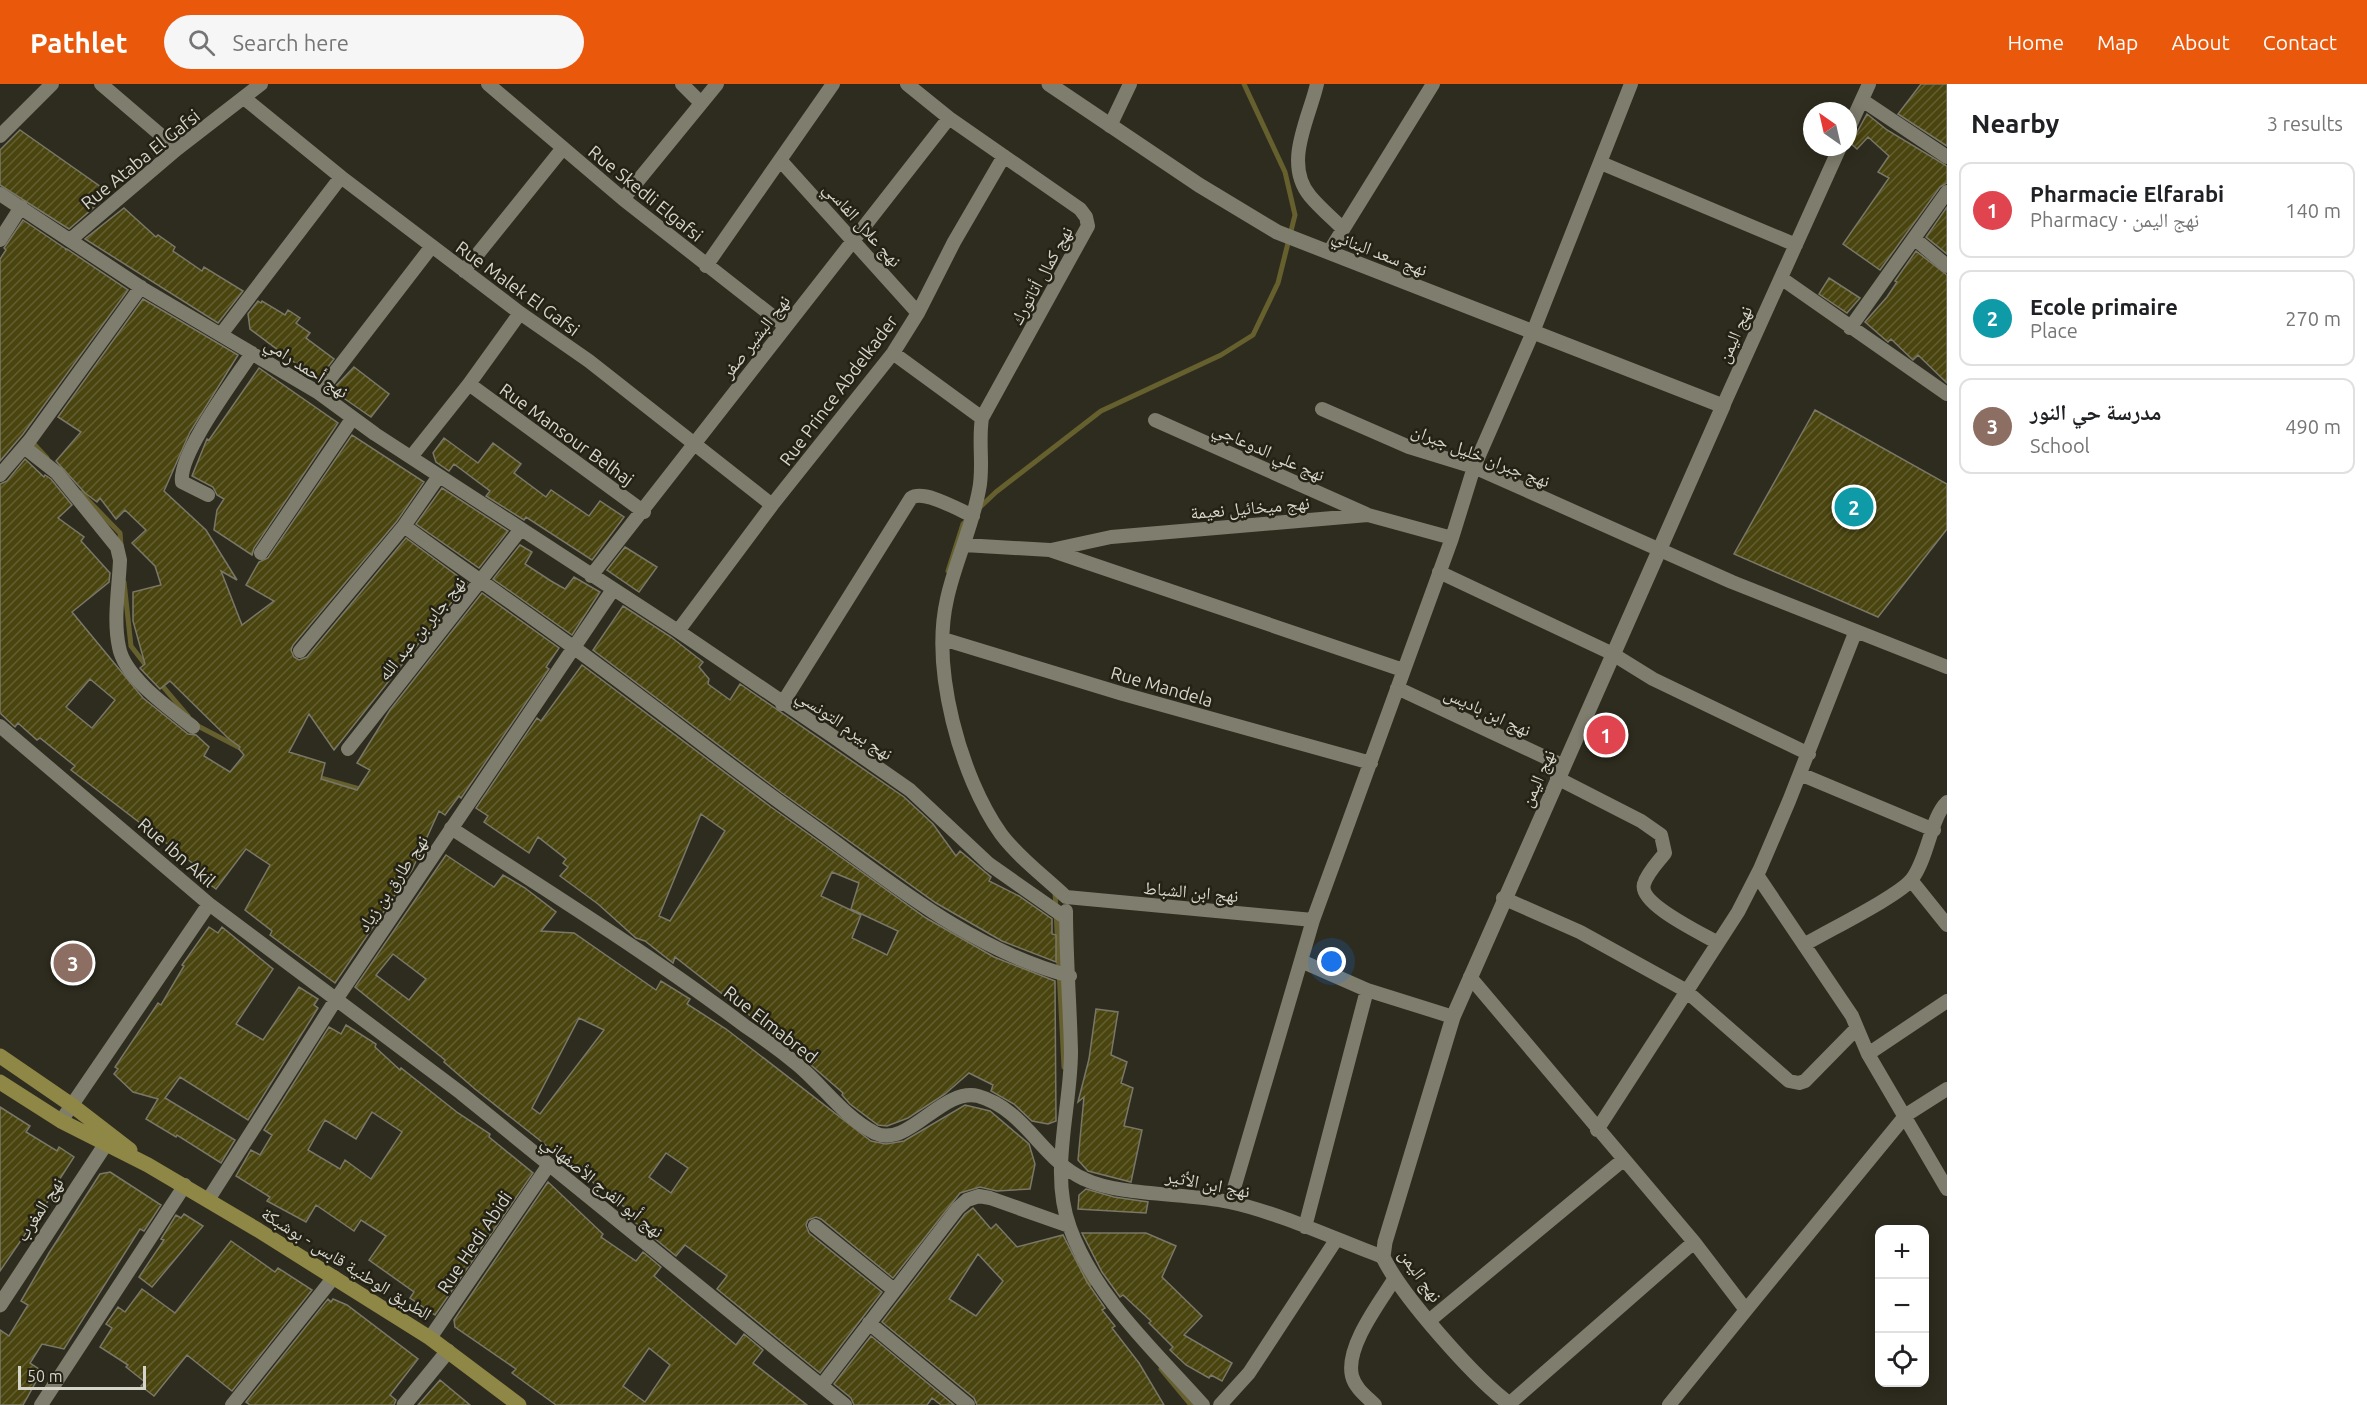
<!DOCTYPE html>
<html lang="en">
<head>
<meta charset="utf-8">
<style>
  :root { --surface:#fff; --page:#f6f6f6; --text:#202124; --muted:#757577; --line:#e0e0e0; --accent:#ea580c }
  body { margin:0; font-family:Ubuntu,"Noto Naskh Arabic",sans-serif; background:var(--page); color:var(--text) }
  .controls { position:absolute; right:18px; bottom:18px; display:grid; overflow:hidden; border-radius:12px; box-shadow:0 3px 15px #0003 }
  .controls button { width:54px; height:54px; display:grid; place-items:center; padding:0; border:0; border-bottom:2px solid var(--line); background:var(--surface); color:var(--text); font:30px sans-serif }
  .compass { position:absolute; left:1803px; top:18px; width:54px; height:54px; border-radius:50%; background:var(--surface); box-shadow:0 3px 15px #0003; rotate:326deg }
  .scale { position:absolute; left:18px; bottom:15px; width:128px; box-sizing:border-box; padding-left:6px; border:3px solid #d6d5cc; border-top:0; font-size:16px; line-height:21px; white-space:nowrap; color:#d6d5cc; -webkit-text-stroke:4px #242214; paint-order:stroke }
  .you { position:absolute; left:1332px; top:878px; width:21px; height:21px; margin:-15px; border:4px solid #fff; border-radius:50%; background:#1a73e8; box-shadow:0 0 0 9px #1a73e833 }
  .badge { display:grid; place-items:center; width:39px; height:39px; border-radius:50%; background:var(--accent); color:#fff; font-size:20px; font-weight:700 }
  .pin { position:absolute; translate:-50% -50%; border:3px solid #fff; box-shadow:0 2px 6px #0006 }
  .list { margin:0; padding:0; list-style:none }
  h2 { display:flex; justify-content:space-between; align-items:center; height:78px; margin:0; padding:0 24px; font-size:26px }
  h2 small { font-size:20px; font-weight:400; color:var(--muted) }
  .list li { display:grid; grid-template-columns:39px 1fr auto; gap:18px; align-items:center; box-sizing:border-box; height:96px; margin:0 12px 12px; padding:0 12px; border:2px solid var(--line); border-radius:12px }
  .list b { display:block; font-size:22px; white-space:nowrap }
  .list p { margin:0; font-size:20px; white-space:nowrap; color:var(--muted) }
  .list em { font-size:20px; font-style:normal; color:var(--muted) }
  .icon { flex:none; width:33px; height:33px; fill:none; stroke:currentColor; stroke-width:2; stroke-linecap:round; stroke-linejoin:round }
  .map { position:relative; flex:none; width:1947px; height:1321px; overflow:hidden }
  header { display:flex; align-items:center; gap:36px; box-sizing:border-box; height:84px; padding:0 30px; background:var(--accent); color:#fff }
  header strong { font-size:28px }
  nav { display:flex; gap:33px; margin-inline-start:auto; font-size:21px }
  .search { width:420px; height:54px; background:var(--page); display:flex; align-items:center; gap:15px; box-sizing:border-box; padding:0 21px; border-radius:33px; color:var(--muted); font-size:22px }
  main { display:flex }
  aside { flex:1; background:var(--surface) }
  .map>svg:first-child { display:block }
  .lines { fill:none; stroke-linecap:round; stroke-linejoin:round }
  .stream { stroke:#66602e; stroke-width:5 }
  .building { fill:url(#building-hatch); stroke:#797868; stroke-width:1.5; fill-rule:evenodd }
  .minor { stroke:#7f7d6d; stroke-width:14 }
  .tertiary { stroke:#7f7d6d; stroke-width:15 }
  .primary { stroke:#8e8745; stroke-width:15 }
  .labels { text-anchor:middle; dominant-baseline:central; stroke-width:5; stroke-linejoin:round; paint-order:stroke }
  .street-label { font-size:18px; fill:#d6d5cc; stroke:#242214 }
</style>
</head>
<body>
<header>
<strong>Pathlet</strong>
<div class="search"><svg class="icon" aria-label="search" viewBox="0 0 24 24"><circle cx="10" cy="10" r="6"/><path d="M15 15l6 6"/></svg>Search here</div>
<nav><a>Home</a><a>Map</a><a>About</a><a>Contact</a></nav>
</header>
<main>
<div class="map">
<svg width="1947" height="1321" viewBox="0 0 1947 1321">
  <defs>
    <pattern id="building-hatch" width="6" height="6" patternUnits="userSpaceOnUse" patternTransform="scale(1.5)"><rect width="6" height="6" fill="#4a440f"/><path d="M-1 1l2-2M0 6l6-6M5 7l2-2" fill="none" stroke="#635e31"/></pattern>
  </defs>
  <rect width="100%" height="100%" fill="#2e2c1e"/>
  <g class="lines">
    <path class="stream" d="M 31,357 L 47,374
      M 81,409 L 120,449 L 121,461
      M 977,426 L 996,408 L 1101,327 L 1221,271 L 1253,251 L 1278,199 L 1295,131 L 1285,88 L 1244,0
      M 948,487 L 963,440 L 969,435
      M 124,498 L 131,562 L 148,584
      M 159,598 L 188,632
      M 196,641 L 244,666
      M 317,693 L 363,706
      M 1055,807 L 1064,983
      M 1074,1175 L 1091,1199
      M 1161,1285 L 1191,1321"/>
  </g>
  <path class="building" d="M 1921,0 L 1947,0 L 1947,62 L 1898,30 Z
    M 1867,30 L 1887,46 L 1947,82 L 1947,99 L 1940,103 L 1880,186 L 1843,160 L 1889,94 L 1878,88 L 1889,72 L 1868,53 L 1857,65 L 1848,57 L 1856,50 Z
    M 20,46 L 108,108 L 100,118 L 69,145 L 0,101 L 0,66 Z
    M 1947,123 L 1947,170 L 1926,153 Z
    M 124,124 L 156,153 L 158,151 L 175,163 L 173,167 L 202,187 L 204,183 L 243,207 L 218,239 L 85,155 Z
    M 23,136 L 66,165 L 65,166 L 67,165 L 128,206 L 23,350 L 0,377 L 0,175 L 6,166 L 4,164 Z
    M 1916,167 L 1947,191 L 1947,299 L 1918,271 L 1913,276 L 1891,255 L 1888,258 L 1865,238 L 1887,213 L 1897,198 L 1895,197 Z
    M 1829,194 L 1860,214 L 1847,229 L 1819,210 Z
    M 143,215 L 238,271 L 190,348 L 164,407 L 206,446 L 237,496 L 221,487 L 242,541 L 274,517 L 246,501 L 259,478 L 268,474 L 352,351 L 424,398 L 397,437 L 293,561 L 291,566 L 294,573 L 299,576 L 307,573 L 406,454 L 467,499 L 334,666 L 309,630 L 289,668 L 325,679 L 321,695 L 357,706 L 370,686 L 357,679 L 390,626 L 482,509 L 559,564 L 546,583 L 549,585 L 461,714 L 459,712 L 445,731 L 439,727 L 412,786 L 335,899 L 270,851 L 272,847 L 245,826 L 270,781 L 246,765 L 216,805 L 201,794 L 204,788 L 71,686 L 75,682 L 40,654 L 37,656 L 18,639 L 15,643 L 0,629 L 0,400 L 7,397 L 25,375 L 44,393 L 45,391 L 51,395 L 72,421 L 58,434 L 84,453 L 81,457 L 110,489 L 109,498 L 72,528 L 143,614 L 188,650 L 196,651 L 209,663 L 204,672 L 230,688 L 244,671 L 239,665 L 240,663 L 228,654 L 170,597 L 160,605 L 140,584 L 145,580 L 133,537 L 133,508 L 161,501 L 155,482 L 132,459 L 146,446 L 125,426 L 116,435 L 100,414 L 97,418 L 85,409 L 56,377 L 81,348 L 58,333 ZM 90,595 L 115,616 L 92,644 L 66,623 Z
    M 258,217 L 261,219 L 262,217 L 285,231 L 288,226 L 300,234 L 296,239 L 310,249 L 306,254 L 334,275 L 318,296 L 250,245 L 248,230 Z
    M 354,283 L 389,310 L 371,333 L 332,306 Z
    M 259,284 L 338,339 L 254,464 L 252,471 L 214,446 L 217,426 L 224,415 L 217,411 L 213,403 L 192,392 L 207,355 L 209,356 Z
    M 1815,326 L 1947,400 L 1947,445 L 1878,533 L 1734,470 Z
    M 444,354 L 478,379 L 493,359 L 521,380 L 514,389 L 546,413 L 551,406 L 589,432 L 600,417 L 624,433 L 592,476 L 526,433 L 524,436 L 486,412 L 490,407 L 454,380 L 449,387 L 436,378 L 433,369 Z
    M 442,404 L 508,447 L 479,484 L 416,440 Z
    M 520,461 L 532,468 L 525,480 L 551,497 L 565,505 L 574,493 L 600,508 L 572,551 L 493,495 Z
    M 625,463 L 657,483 L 639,508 L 607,486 Z
    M 623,522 L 671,553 L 703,578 L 699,583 L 709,595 L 708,600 L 730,616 L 740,600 L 904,713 L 933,740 L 956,772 L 960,767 L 991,793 L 989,797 L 1019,812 L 1052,835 L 1052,850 L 1056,851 L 1056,878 L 1002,857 L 936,819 L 782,709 L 593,566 Z
    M 582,581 L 771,723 L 926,834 L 994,873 L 1055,897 L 1056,1037 L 1048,1040 L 1032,1037 L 1014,1020 L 991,1007 L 993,1001 L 969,989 L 945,1010 L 908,1034 L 887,1042 L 878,1041 L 850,1020 L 842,1011 L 843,1009 L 811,981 L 817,976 L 794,958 L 789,962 L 675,873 L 673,879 L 645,857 L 636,854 L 598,820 L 560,792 L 568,783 L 563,779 L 566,775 L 538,753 L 529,769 L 484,738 L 488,732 L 476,724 L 537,634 L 541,637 ZM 701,730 L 725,747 L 670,837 L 659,832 ZM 832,788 L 859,799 L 851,825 L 898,847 L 887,871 L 852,854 L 861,831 L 821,812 Z
    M 446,771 L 494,803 L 503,791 L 525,804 L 556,828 L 541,847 L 574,849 L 656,906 L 661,897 L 690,915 L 687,920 L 726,945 L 871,1057 L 886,1060 L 904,1057 L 965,1021 L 990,1027 L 1029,1060 L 1035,1080 L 1030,1105 L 997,1107 L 980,1103 L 960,1109 L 893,1194 L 821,1135 L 816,1133 L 808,1136 L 806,1141 L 809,1149 L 882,1208 L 820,1289 L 717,1205 L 727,1192 L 685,1161 L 676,1172 L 625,1130 L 628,1126 L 475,1005 L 444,978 L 445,976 L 355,903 ZM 393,870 L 426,895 L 409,916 L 376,891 ZM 579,934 L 604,946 L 540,1030 L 532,1024 ZM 666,1069 L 688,1084 L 671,1109 L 649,1093 Z
    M 209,843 L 218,849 L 222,843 L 273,885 L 236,940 L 263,956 L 299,903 L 318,915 L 314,921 L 318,924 L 248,1036 L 180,993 L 165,1014 L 235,1056 L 221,1079 L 177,1051 L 176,1053 L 146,1035 L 158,1015 L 133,1008 L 114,990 L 118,985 L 115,983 L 158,919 L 161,921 L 184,882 L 182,881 Z
    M 1096,925 L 1118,928 L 1111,971 L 1127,978 L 1121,999 L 1133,1004 L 1124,1042 L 1142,1046 L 1131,1098 L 1088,1087 L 1078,1076 L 1084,1013 L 1078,1018 L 1089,975 Z
    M 346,941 L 376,960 L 375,963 L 400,986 L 401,984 L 458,1029 L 490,1050 L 489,1053 L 533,1089 L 435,1231 L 410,1214 L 414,1208 L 369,1176 L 386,1152 L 361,1136 L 354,1147 L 316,1121 L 306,1138 L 267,1117 L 270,1113 L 236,1092 L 251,1066 L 260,1071 L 272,1051 L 264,1046 L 329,943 L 341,950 ZM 372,1028 L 402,1048 L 371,1095 L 345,1076 L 340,1085 L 308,1066 L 325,1036 L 356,1055 Z
    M 0,1023 L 30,1042 L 26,1048 L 57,1067 L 59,1063 L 74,1073 L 50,1110 L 52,1111 L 0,1187 Z
    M 110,1088 L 161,1121 L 144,1147 L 140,1145 L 64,1265 L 42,1260 L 30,1279 L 42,1287 L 23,1321 L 0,1321 L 0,1246 L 9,1252 L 28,1221 L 21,1217 L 49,1169 L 100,1090 Z
    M 548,1098 L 603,1150 L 601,1153 L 636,1177 L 643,1168 L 661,1183 L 654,1192 L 736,1261 L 744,1250 L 763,1266 L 753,1279 L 807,1321 L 556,1321 L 512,1289 L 516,1285 L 455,1243 L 454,1236 ZM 649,1264 L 670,1281 L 645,1318 L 623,1302 Z
    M 1086,1105 L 1114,1113 L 1148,1118 L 1146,1129 L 1078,1125 L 1079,1111 Z
    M 973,1124 L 991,1145 L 996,1140 L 1017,1163 L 1063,1151 L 1087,1198 L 1105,1224 L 1102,1226 L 1115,1242 L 1112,1244 L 1139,1279 L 1164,1321 L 977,1321 L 974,1314 L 882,1238 L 965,1130 ZM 978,1170 L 1003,1197 L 976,1232 L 949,1215 Z
    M 184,1130 L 203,1142 L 152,1203 L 139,1193 L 164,1156 L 161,1155 L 176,1131 L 181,1134 Z
    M 1082,1149 L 1146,1149 L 1176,1162 L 1162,1193 L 1202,1232 L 1184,1251 L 1232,1279 L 1222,1297 L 1211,1291 L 1209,1294 L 1186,1281 L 1170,1266 L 1173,1263 L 1149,1239 L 1151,1237 L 1123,1211 L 1120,1213 L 1102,1188 Z
    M 231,1157 L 275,1188 L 278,1184 L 312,1206 L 232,1307 L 187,1271 L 154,1312 L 141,1302 L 145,1298 L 126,1283 L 128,1281 L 100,1263 L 112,1244 L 106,1240 L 118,1223 L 125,1228 L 142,1205 L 175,1229 Z
    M 328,1215 L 331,1218 L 333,1215 L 347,1221 L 418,1275 L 390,1311 L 396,1316 L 394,1321 L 250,1321 L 246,1318 Z
    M 871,1252 L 954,1321 L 941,1321 L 932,1314 L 927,1321 L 854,1321 L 851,1314 L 834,1300 Z
    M 440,1296 L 470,1321 L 418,1321 Z"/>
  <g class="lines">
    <path class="minor" d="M 101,0 L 177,65
      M 488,0 L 623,115 L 785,242
      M 682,0 L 701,19
      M 907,0 L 949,34 L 1080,125 L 1086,133 L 1088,142 L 982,334 C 978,358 984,384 979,406 C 972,444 955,478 947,515 C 931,585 960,692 1001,750 C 1018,773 1045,793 1066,813
      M 1317,0 C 1309,35 1283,79 1310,112 C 1320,124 1332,134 1343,145
      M 244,14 L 341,93 L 520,229 L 589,277 L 772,421
      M 1862,16 L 1947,73
      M 1110,42 L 1130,0
      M 1848,46 L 1869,0
      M 0,52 L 52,0
      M 780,76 L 918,229
      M 1601,79 L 1796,161
      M 0,110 L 145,206 L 319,309 L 375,350 L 678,547 L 834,653 L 910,706 L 989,780 L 1066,834
      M 623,115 L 717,0
      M 1915,155 L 1947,182
      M 0,156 L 21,123
      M 70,156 L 177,65 L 261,0
      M 1329,168 L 1433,0
      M 706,182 L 833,0
      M 464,187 L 563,64
      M 1781,194 L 1947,310
      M 1850,244 L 1947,108
      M 222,249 L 341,93
      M 893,269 L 982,334
      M 469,300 L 644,428
      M 319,309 L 432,162
      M 1723,322 L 1840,63
      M 1322,325 L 1409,363 L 1474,383 L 1732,498 L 1947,583
      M 1155,336 L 1366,430
      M 24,363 L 57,389 L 117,463 L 120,476 C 119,503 113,536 119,563 C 124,593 170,625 193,643
      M 411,373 L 469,300 L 520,229
      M 0,391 L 30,356 L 141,203
      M 208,411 L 182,398 C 178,370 235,295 252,269
      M 404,442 C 460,483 517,522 573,563 C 652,620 727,681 806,737 C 888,796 970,866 1070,892
      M 964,461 L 1050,466 L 1403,586
      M 1051,466 L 1111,453 L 1368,431 L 1452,454
      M 261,469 L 352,335
      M 1439,488 L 1611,569 L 1653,595 L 1809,670
      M 591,492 L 949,34
      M 678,547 L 772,421 L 893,269 L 918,229 L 954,158 L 1004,72
      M 943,555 L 1123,610 L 1371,679
      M 300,567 L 404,442 L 439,392
      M 1397,604 L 1564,682
      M 782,620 L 911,414 C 924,405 959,426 973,432
      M 0,642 L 209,820 L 461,1009 L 845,1321
      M 348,665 L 521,445
      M 1800,690 L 1934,746
      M 1557,694 L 1641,737 L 1661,751 L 1665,769 C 1659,777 1647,789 1644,800 C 1638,820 1703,850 1718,859
      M 451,744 C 550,809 651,871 745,942 C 763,954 781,967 798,981 C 824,1003 844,1033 875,1049 C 908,1065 942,1003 978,1012 C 1025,1025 1042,1076 1084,1095 C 1119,1112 1187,1109 1229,1118 C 1277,1128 1335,1155 1383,1173
      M 1757,791 L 1852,932 L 1868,970 L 1947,1105
      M 1911,796 L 1947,841
      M 1066,813 L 1313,836
      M 1503,814 L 1580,848 L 1685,906 L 1789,997 L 1799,999 L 1805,997 L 1857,944
      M 1066,827 C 1066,874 1070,921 1071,968 C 1071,1025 1049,1088 1070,1144 C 1095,1213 1155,1267 1203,1321
      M 1804,861 C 1827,847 1899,812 1912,795 C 1928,774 1931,733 1947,718
      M 1301,877 L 1367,906 L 1453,933
      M 1470,893 L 1694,1158 L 1746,1226 L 1669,1321
      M 1868,970 L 1947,917
      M 61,1037 L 209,820
      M 1597,1046 L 1738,828 L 1760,785 L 1789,717 L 1855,549
      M 208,1116 L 335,917 L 612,507
      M 1230,1118 L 1313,836 L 1452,454 L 1474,383 L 1533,248 L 1631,0
      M 815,1142 L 894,1206
      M 1305,1143 L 1367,906
      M 1746,1226 L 1906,1031 L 1947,1005
      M 1430,1236 L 1623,1076
      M 869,1239 L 968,1321
      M 430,1254 L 548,1082
      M 822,1301 L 958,1124 L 967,1116 L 979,1112 L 990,1114 L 1069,1142
      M 1509,1320 L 1694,1158
      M 41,1321 L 185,1101
      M 232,1321 L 334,1193
      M 1220,1321 L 1249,1289 L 1336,1156
      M 1375,1321 C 1366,1312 1355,1304 1352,1292 C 1345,1263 1380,1218 1395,1194"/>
    <path class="tertiary" d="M 1049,0 L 1199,101 L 1277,148 L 1723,322 L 1453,933 L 1385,1158 L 1383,1173 C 1401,1211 1476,1296 1511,1321
      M 0,1221 L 111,1052
      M 404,1321 L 448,1267"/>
    <path class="primary" d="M 0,972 L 73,1022 L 130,1066
      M 0,998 L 61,1037 L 148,1081 L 258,1146 L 430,1254 L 519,1321"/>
  </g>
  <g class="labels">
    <g class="street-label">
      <text transform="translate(140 75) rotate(-39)">Rue Ataba El Gafsi</text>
      <text transform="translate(646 109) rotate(39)">Rue Skedli Elgafsi</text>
      <text transform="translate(863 140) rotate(48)">نهج علال الفاسي</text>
      <text transform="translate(1380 168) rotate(21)">نهج سعد البناني</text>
      <text transform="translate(1041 191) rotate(-61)">نهج كمال أتاتورك</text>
      <text transform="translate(518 204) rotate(36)">Rue Malek El Gafsi</text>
      <text transform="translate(1734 250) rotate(-66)">نهج اليمن</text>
      <text transform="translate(755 252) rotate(-52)">نهج البشير صفر</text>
      <text transform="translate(307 283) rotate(33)">نهج أحمد رامي</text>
      <text transform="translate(838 306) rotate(-53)">Rue Prince Abdelkader</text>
      <text transform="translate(567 350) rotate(36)">Rue Mansour Belhaj</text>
      <text transform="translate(1269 367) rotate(24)">نهج علي الدوعاجي</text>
      <text transform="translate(1481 371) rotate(21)">نهج جبران خليل جبران</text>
      <text transform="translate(1250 423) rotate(-5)">نهج ميخائيل نعيمة</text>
      <text transform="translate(421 544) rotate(-51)">نهج جابر بن عبد الله</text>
      <text transform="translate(1162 602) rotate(16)">Rue Mandela</text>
      <text transform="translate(1488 627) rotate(25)">نهج ابن باديس</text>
      <text transform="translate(845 640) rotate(34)">نهج بيرم التونسي</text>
      <text transform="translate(1537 694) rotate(-66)">نهج اليمن</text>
      <text transform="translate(177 768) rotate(41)">Rue Ibn Akil</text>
      <text transform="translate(392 799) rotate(-56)">نهج طارق بن زياد</text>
      <text transform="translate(1191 807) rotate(5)">نهج ابن الشباط</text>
      <text transform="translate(771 940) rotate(38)">Rue Elmabred</text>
      <text transform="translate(1208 1099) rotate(11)">نهج ابن الأثير</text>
      <text transform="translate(603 1102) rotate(39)">نهج أبو الفرج الأصفهاني</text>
      <text transform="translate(39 1125) rotate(-57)">نهج المغرب</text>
      <text transform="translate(474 1158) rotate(-56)">Rue Hedi Abidi</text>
      <text transform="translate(347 1179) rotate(32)">الطريق الوطنية قابس - بوشبكة</text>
      <text transform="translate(1421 1191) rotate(55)">نهج اليمن</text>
    </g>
  </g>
</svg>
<div class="controls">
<button>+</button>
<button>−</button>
<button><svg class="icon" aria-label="locate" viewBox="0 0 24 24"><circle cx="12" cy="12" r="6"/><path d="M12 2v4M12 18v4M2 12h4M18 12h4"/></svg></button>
</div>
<svg class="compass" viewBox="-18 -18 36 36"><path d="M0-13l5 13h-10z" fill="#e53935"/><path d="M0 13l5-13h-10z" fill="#757577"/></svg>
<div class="scale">50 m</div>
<div class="you"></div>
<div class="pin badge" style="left:1606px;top:651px;background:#e0444e">1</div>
<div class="pin badge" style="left:1854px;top:423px;background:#0f9aa8">2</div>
<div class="pin badge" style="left:73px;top:879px;background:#8d6e63">3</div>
</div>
<aside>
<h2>Nearby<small>3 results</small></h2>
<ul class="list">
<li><span class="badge" style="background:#e0444e">1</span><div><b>Pharmacie Elfarabi</b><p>Pharmacy · نهج اليمن</p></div><em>140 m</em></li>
<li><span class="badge" style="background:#0f9aa8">2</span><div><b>Ecole primaire</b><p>Place</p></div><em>270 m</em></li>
<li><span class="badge" style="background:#8d6e63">3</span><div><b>مدرسة حي النور</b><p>School</p></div><em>490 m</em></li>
</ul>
</aside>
</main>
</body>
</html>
